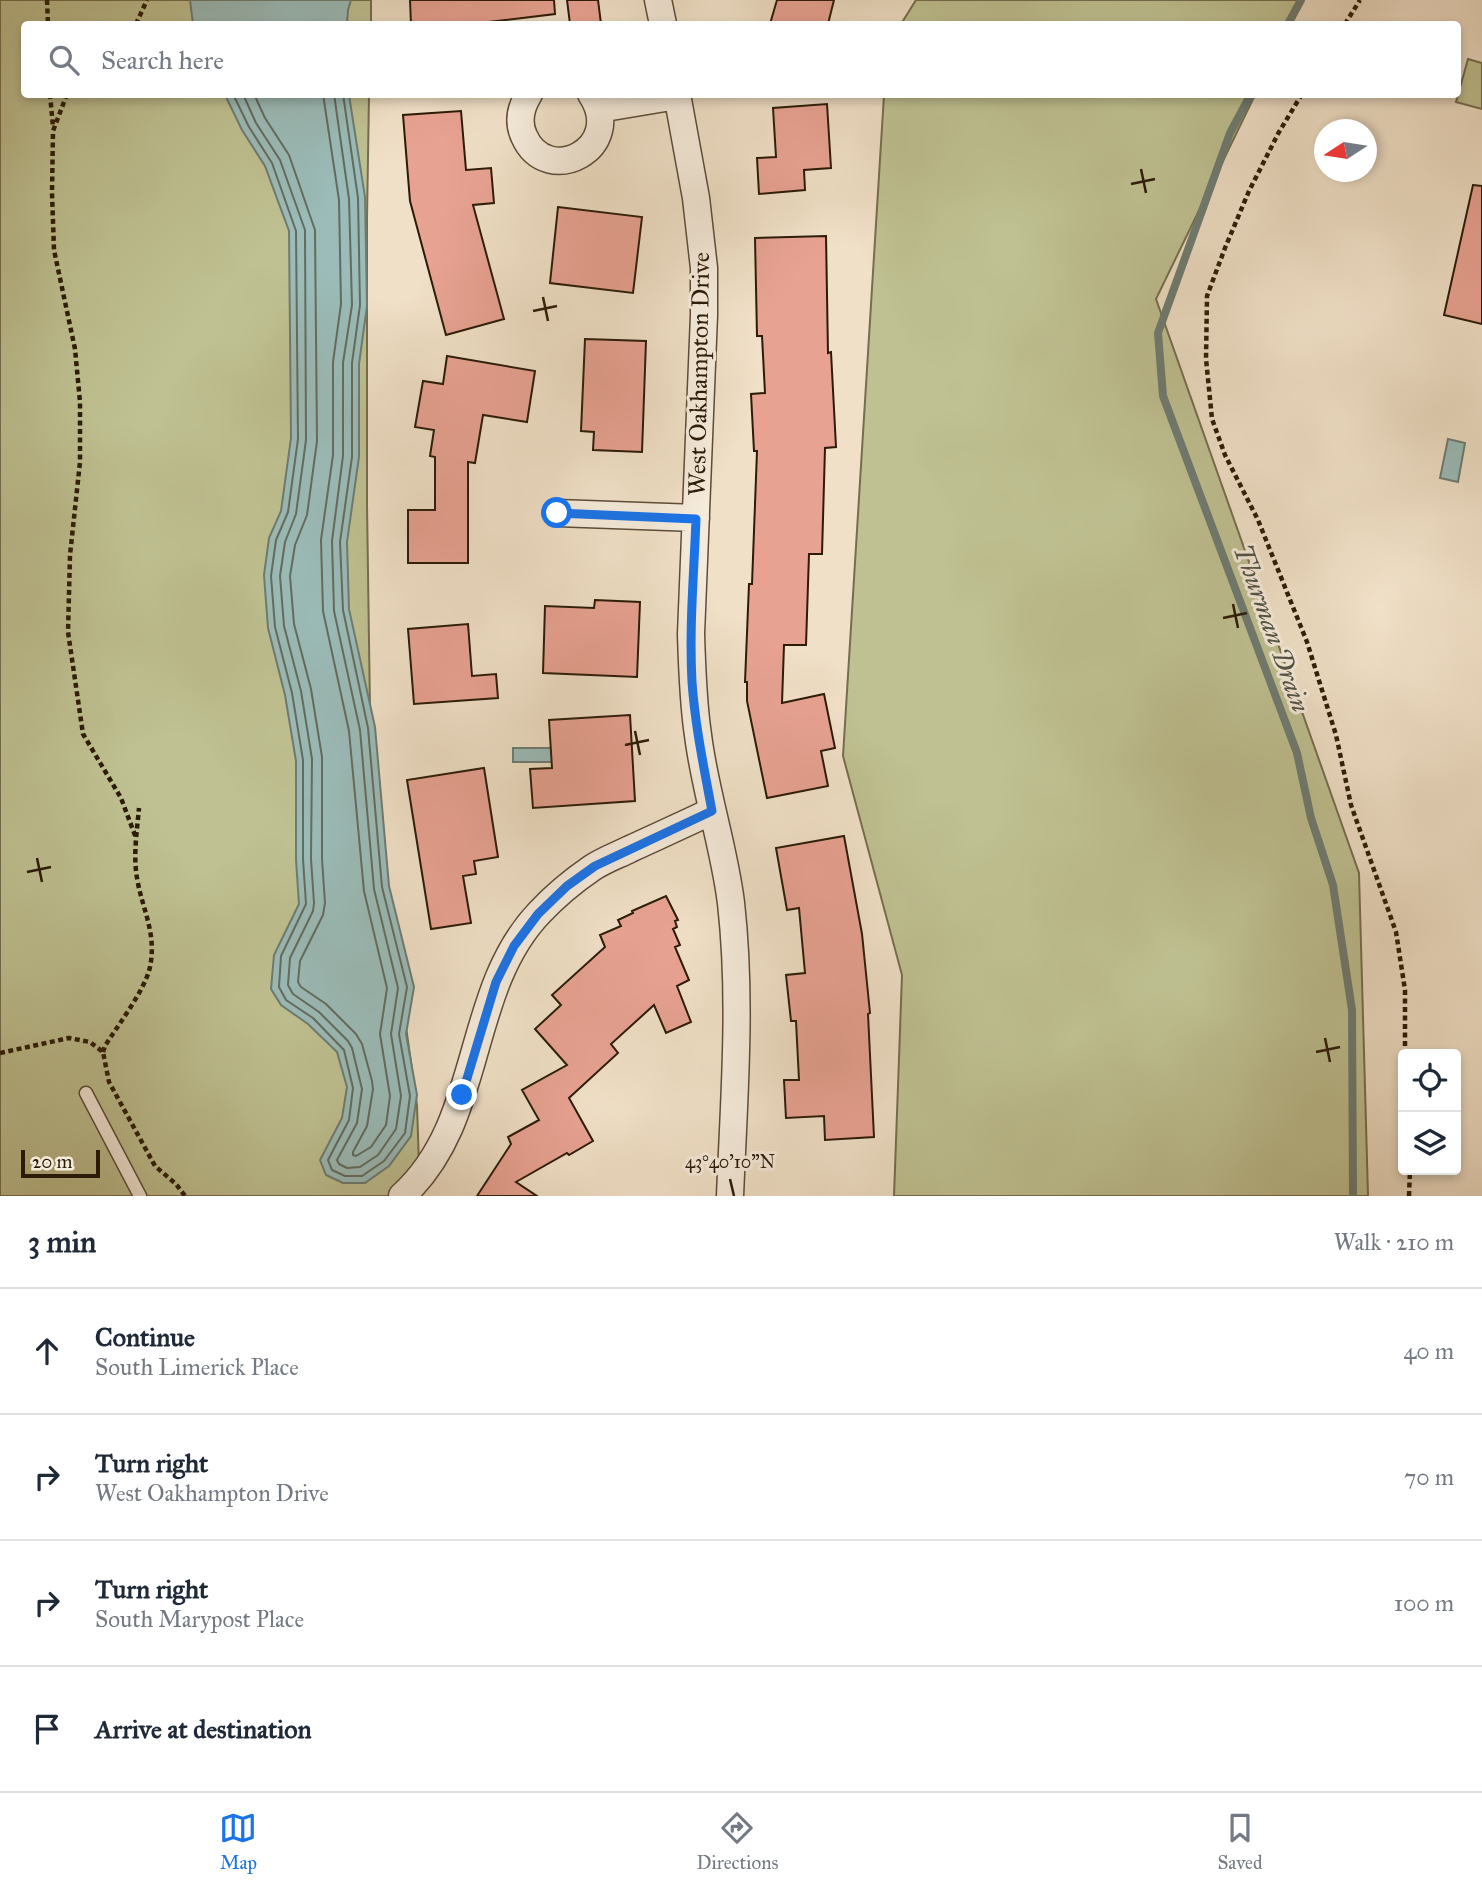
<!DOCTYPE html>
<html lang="en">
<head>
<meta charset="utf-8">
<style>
  :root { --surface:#fff; --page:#f2f2f3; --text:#1f2937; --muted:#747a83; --line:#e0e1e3; --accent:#1a73e8 }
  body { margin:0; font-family:"IM FELL Great Primer",serif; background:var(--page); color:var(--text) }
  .controls { position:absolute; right:21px; bottom:21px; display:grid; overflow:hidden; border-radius:7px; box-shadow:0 4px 10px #0003 }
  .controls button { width:63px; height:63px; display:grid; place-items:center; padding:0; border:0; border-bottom:2px solid var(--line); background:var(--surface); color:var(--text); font:35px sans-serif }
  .compass { position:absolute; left:1314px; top:119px; width:63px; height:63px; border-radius:50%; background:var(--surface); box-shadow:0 4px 10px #0003; rotate:258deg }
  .scale { position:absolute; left:21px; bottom:18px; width:79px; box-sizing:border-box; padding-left:7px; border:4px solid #2b1b08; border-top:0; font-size:19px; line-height:24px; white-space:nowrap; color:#2b1b08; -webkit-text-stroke:5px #f5ebdb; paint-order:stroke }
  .stop { position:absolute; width:21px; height:21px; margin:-16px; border:5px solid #1a73e8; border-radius:50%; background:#fff }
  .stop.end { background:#1a73e8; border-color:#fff; box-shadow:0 2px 7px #0008 }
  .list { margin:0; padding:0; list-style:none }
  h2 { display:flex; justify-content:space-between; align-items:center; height:91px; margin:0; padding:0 28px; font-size:30px }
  h2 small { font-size:23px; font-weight:400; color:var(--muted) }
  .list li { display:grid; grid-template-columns:46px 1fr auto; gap:21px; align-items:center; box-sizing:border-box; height:126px; padding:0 28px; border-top:2px solid var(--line) }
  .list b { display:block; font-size:26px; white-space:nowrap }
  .list p { margin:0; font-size:23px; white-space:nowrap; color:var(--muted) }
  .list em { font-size:23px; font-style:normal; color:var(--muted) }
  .icon { flex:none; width:38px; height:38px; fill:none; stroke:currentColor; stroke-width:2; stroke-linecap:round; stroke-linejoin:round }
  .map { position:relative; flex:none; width:1482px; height:1196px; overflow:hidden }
  .search { position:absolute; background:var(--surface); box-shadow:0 4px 10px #0003; left:21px; right:21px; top:21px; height:77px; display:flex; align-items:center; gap:18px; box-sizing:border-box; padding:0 24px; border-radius:7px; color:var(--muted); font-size:26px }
  .sheet { height:595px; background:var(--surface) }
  nav { display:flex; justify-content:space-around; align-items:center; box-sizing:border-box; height:98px; border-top:2px solid var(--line); background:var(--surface); font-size:19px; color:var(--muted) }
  nav a { display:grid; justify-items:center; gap:4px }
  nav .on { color:var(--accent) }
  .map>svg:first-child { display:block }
  .green { fill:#bfc192; stroke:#756e4d; stroke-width:2 }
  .water { fill:#9bbcb9; stroke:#6e7c72; stroke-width:2 }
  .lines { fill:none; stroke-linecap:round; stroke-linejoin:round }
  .shore { stroke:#636c60; stroke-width:2 }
  .stream { stroke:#6e7c72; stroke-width:8 }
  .building { fill:#e8a292; stroke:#2b1b08; stroke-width:2 }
  .service-casing { stroke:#5c4c38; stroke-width:15 }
  .minor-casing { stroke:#5c4c38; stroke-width:29 }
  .path { stroke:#2b1b08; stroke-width:4.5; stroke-dasharray:5 3.5; stroke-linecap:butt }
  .service { stroke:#f5ebdb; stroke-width:12 }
  .minor { stroke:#f5ebdb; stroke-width:26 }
  .route { stroke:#1a73e8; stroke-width:9 }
  .ticks { fill:none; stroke:#2b1b08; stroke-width:2.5 }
  .labels { text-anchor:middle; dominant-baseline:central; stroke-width:6; stroke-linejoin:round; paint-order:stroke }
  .street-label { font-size:24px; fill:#2b1b08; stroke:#f5ebdb }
  .water-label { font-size:26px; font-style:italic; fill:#525346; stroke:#f5ebdb }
  .ticks-label { font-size:18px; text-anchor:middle; fill:#2b1b08; stroke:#f5ebdb; stroke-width:6; stroke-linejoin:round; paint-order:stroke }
</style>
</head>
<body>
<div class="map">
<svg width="1482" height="1196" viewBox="0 0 1482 1196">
  <rect width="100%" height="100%" fill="#f0e0c7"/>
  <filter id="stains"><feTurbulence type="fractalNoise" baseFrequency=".00286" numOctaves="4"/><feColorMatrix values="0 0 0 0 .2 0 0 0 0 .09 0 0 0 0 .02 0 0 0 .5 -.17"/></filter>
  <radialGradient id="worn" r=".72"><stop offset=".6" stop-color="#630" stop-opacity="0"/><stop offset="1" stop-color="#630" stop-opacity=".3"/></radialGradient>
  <path class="green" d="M 0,0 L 371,0 L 371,24 L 24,24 L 24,94 L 369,95 L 367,219 L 367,504 L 371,778 L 417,1105 L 420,1196 L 0,1196 Z
    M 916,0 L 1301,0 L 1289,24 L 901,24 Z
    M 1468,59 L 1482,63 L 1482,109 L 1456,102 Z
    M 884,95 L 1255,95 L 1156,299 L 1359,873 L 1368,1196 L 894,1196 L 902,975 L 843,756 Z"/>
  <path class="water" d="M 190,0 L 351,0 L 348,10 L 347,24 L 193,24 Z
    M 225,95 L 349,95 L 365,197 L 367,306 L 359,364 L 359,457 L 347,542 L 349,609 L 375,727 L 389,886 L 414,987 L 406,1034 L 417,1095 L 411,1136 L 389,1166 L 365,1183 L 343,1183 L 326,1175 L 320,1160 L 342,1118 L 347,1087 L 337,1052 L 308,1024 L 281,1005 L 271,989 L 274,955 L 299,904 L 296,860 L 296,761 L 285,695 L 268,628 L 264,575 L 269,538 L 281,511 L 291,438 L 289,231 L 265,166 L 242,130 Z
    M 1448,439 L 1465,443 L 1458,482 L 1440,478 Z
    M 513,748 L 555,748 L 555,762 L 513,762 Z"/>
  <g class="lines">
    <path class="shore" d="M 233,94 L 249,127 L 272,163 L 296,231 L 298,439 L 288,512 L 276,540 L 271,576 L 275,627 L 292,693 L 303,760 L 303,859 L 306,904 L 281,956 L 279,987 L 286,1000 L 313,1018 L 344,1050 L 353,1088 L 349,1120 L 328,1160 L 332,1170 L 345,1176 L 362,1176 L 384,1161 L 405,1133 L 410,1096 L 399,1034 L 407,987 L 382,887 L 368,728 L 343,610 L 340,542 L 352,457 L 352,363 L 360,305 L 358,198 L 343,94
      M 243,94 L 256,123 L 280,160 L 305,230 L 306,440 L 296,514 L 285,542 L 280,576 L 284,626 L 301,691 L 312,759 L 311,859 L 314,903 L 313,911 L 290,958 L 288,985 L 293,994 L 319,1012 L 348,1041 L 352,1048 L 362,1089 L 357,1123 L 337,1160 L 339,1164 L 347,1168 L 360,1167 L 378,1155 L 396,1129 L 401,1096 L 391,1034 L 398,988 L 374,889 L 360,730 L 334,611 L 332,541 L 343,456 L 343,363 L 352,305 L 349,199 L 334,94
      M 254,94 L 265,118 L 289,155 L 315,230 L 317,441 L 307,515 L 295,545 L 290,576 L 294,624 L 311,689 L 322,757 L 322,859 L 325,903 L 323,915 L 300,961 L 298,982 L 301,987 L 326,1004 L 356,1034 L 362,1044 L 372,1081 L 373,1089 L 367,1126 L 353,1152 L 353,1155 L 356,1156 L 371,1147 L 386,1125 L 390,1096 L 380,1034 L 387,988 L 364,891 L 349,731 L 323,611 L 321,540 L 333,455 L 333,362 L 341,304 L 339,200 L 323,94"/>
    <path class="stream" d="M 1288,24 L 1301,0
      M 1251,94 L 1230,133 L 1158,333 L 1163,396 L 1297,753 L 1311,818 L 1333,885 L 1352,1010 L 1353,1196"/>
  </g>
  <path class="building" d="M 410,0 L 554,0 L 555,14 L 480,23 L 480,24 L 411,24 Z
    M 567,0 L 598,0 L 601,24 L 570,24 Z
    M 777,0 L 834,0 L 828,24 L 770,24 Z
    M 827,104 L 831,168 L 804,170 L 805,190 L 759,194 L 757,158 L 776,157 L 773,108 Z
    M 461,111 L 466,170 L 491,168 L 494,203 L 473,205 L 504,319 L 446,335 L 410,201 L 403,115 Z
    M 1473,185 L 1482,186 L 1482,324 L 1444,315 Z
    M 558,207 L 642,217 L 633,293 L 550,283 Z
    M 826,236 L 828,353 L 831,352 L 836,447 L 825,448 L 822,554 L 809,554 L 806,645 L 784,645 L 782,703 L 824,694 L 835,748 L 821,751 L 828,786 L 767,798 L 747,701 L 747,682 L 745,682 L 749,584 L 752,584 L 757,451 L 754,451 L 751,394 L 765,393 L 762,336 L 757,336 L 755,238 Z
    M 585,339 L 646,341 L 642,452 L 593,450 L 594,432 L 581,431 Z
    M 447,356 L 535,371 L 527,422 L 483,415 L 475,463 L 468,462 L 468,563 L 408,563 L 408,510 L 435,510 L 435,457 L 430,456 L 434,430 L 415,427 L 423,381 L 443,384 Z
    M 595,600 L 640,602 L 637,677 L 543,673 L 545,606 L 594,608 Z
    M 468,624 L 472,676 L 496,674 L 498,698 L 414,704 L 408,629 Z
    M 630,715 L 635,801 L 533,808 L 530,769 L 552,768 L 549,720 Z
    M 484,768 L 498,857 L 474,861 L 476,874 L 463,876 L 471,923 L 431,929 L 407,780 Z
    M 844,836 L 862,934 L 870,1013 L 868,1014 L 874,1137 L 825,1140 L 824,1116 L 786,1118 L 784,1080 L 799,1080 L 796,1021 L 791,1021 L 786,975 L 805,973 L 799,908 L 787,910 L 776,848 Z
    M 666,896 L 678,920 L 675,921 L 677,927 L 673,929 L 680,945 L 675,947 L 689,980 L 677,986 L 691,1022 L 666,1033 L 654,1005 L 611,1044 L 618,1053 L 569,1098 L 593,1141 L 569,1155 L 567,1153 L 516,1182 L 537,1196 L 477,1196 L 511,1144 L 508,1137 L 539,1120 L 522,1090 L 567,1065 L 535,1029 L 561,1005 L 552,995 L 605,947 L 600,935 L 621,926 L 618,920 L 633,913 L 632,911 Z"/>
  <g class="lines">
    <g class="service-casing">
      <path id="service" d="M 86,1093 L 140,1196"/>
    </g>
    <g class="minor-casing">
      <path id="minor" d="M 658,0 L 663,24
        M 529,94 C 521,107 517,121 524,136 C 547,189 627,148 591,94
        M 677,94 L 696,198 L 704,268 L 704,315 L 691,634 C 692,668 693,702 698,735 C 705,792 724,846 731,903 C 742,1000 734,1098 730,1196
        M 599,109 L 677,96
        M 557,513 L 696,518
        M 402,1196 C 485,1121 464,991 540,912 C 556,895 573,881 592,868 C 604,860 618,855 630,849 C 658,836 685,824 712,811"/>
    </g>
    <path class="path" d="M 47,0 L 48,24
      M 136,24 L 147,0
      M 1345,24 L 1360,0
      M 50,94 L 53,127
      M 67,94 L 53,131 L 52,193 L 54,250 L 75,349 L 80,402 L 80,462 L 70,555 L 68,632 L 83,734 L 121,798 L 136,838
      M 1302,94 L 1279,132 L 1249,191 L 1225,248 L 1207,296 L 1206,359 L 1212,419 L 1225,455 L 1258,520 L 1307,642 L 1336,735 L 1351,805 L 1396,932 L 1405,990 L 1405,1054
      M 103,1052 L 105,1046 C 118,1025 145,990 150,967 C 157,933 142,909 137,878 C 133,855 137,831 139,808
      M 0,1053 L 69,1038 L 90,1042 L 103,1052 L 109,1082 L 155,1166 L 176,1184 L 185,1196
      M 1409,1196 L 1410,1170"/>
    <use href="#service" class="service"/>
    <use href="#minor" class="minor"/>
  </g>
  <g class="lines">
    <path class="route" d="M 462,1095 L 496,982 L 514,946 L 538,914 L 567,886 L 595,866 L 712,811 C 704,768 695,725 692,682 C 689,627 694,573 696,519 L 557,513"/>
  </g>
  <path class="ticks" d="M 1141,169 L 1146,193M 1131,184 L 1155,179M 543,297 L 548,321M 533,311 L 557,306M 1233,604 L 1238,628M 1223,618 L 1247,613M 635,731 L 640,755M 625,745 L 649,740M 37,858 L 42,882M 27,872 L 51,867M 1325,1038 L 1330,1062M 1316,1052 L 1340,1047M 730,1179 L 734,1196"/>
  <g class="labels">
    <g class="street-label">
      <text transform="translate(699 374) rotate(-89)">West Oakhampton Drive</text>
    </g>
    <g class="water-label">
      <text transform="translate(1272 628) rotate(70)">Thurman Drain</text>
    </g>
  </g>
  <g class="ticks-label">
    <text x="730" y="1168">43°40'10"N</text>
  </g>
  <rect width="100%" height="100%" filter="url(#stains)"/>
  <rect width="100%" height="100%" fill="url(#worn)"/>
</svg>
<div class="controls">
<button><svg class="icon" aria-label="locate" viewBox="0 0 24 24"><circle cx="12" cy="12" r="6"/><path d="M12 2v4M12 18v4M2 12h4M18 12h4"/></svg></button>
<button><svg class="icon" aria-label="layers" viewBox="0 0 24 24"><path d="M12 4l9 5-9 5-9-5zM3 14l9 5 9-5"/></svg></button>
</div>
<svg class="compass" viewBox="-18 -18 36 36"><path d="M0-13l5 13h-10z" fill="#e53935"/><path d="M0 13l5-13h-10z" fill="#747a83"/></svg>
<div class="scale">20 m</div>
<div class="stop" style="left:557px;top:513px"></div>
<div class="stop end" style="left:462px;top:1095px"></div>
<div class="search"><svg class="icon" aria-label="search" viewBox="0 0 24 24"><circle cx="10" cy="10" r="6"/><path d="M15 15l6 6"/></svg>Search here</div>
</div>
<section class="sheet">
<h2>3 min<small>Walk · 210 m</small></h2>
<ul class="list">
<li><svg class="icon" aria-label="ahead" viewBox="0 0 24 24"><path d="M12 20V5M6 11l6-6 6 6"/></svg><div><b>Continue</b><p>South Limerick Place</p></div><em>40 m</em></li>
<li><svg class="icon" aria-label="right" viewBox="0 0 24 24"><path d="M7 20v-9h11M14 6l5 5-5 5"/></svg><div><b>Turn right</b><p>West Oakhampton Drive</p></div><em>70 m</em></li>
<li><svg class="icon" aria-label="right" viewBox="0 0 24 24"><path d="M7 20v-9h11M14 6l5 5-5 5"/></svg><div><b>Turn right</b><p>South Marypost Place</p></div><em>100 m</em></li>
<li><svg class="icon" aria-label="arrive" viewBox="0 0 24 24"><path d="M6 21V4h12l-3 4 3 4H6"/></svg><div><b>Arrive at destination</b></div></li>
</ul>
</section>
<nav>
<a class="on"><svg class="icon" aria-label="map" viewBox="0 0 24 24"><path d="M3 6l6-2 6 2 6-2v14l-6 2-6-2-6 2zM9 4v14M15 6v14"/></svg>Map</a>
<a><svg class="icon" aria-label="directions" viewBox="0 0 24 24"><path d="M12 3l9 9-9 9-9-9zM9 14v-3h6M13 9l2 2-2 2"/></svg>Directions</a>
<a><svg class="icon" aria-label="saved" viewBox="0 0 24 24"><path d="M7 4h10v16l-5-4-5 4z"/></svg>Saved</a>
</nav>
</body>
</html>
